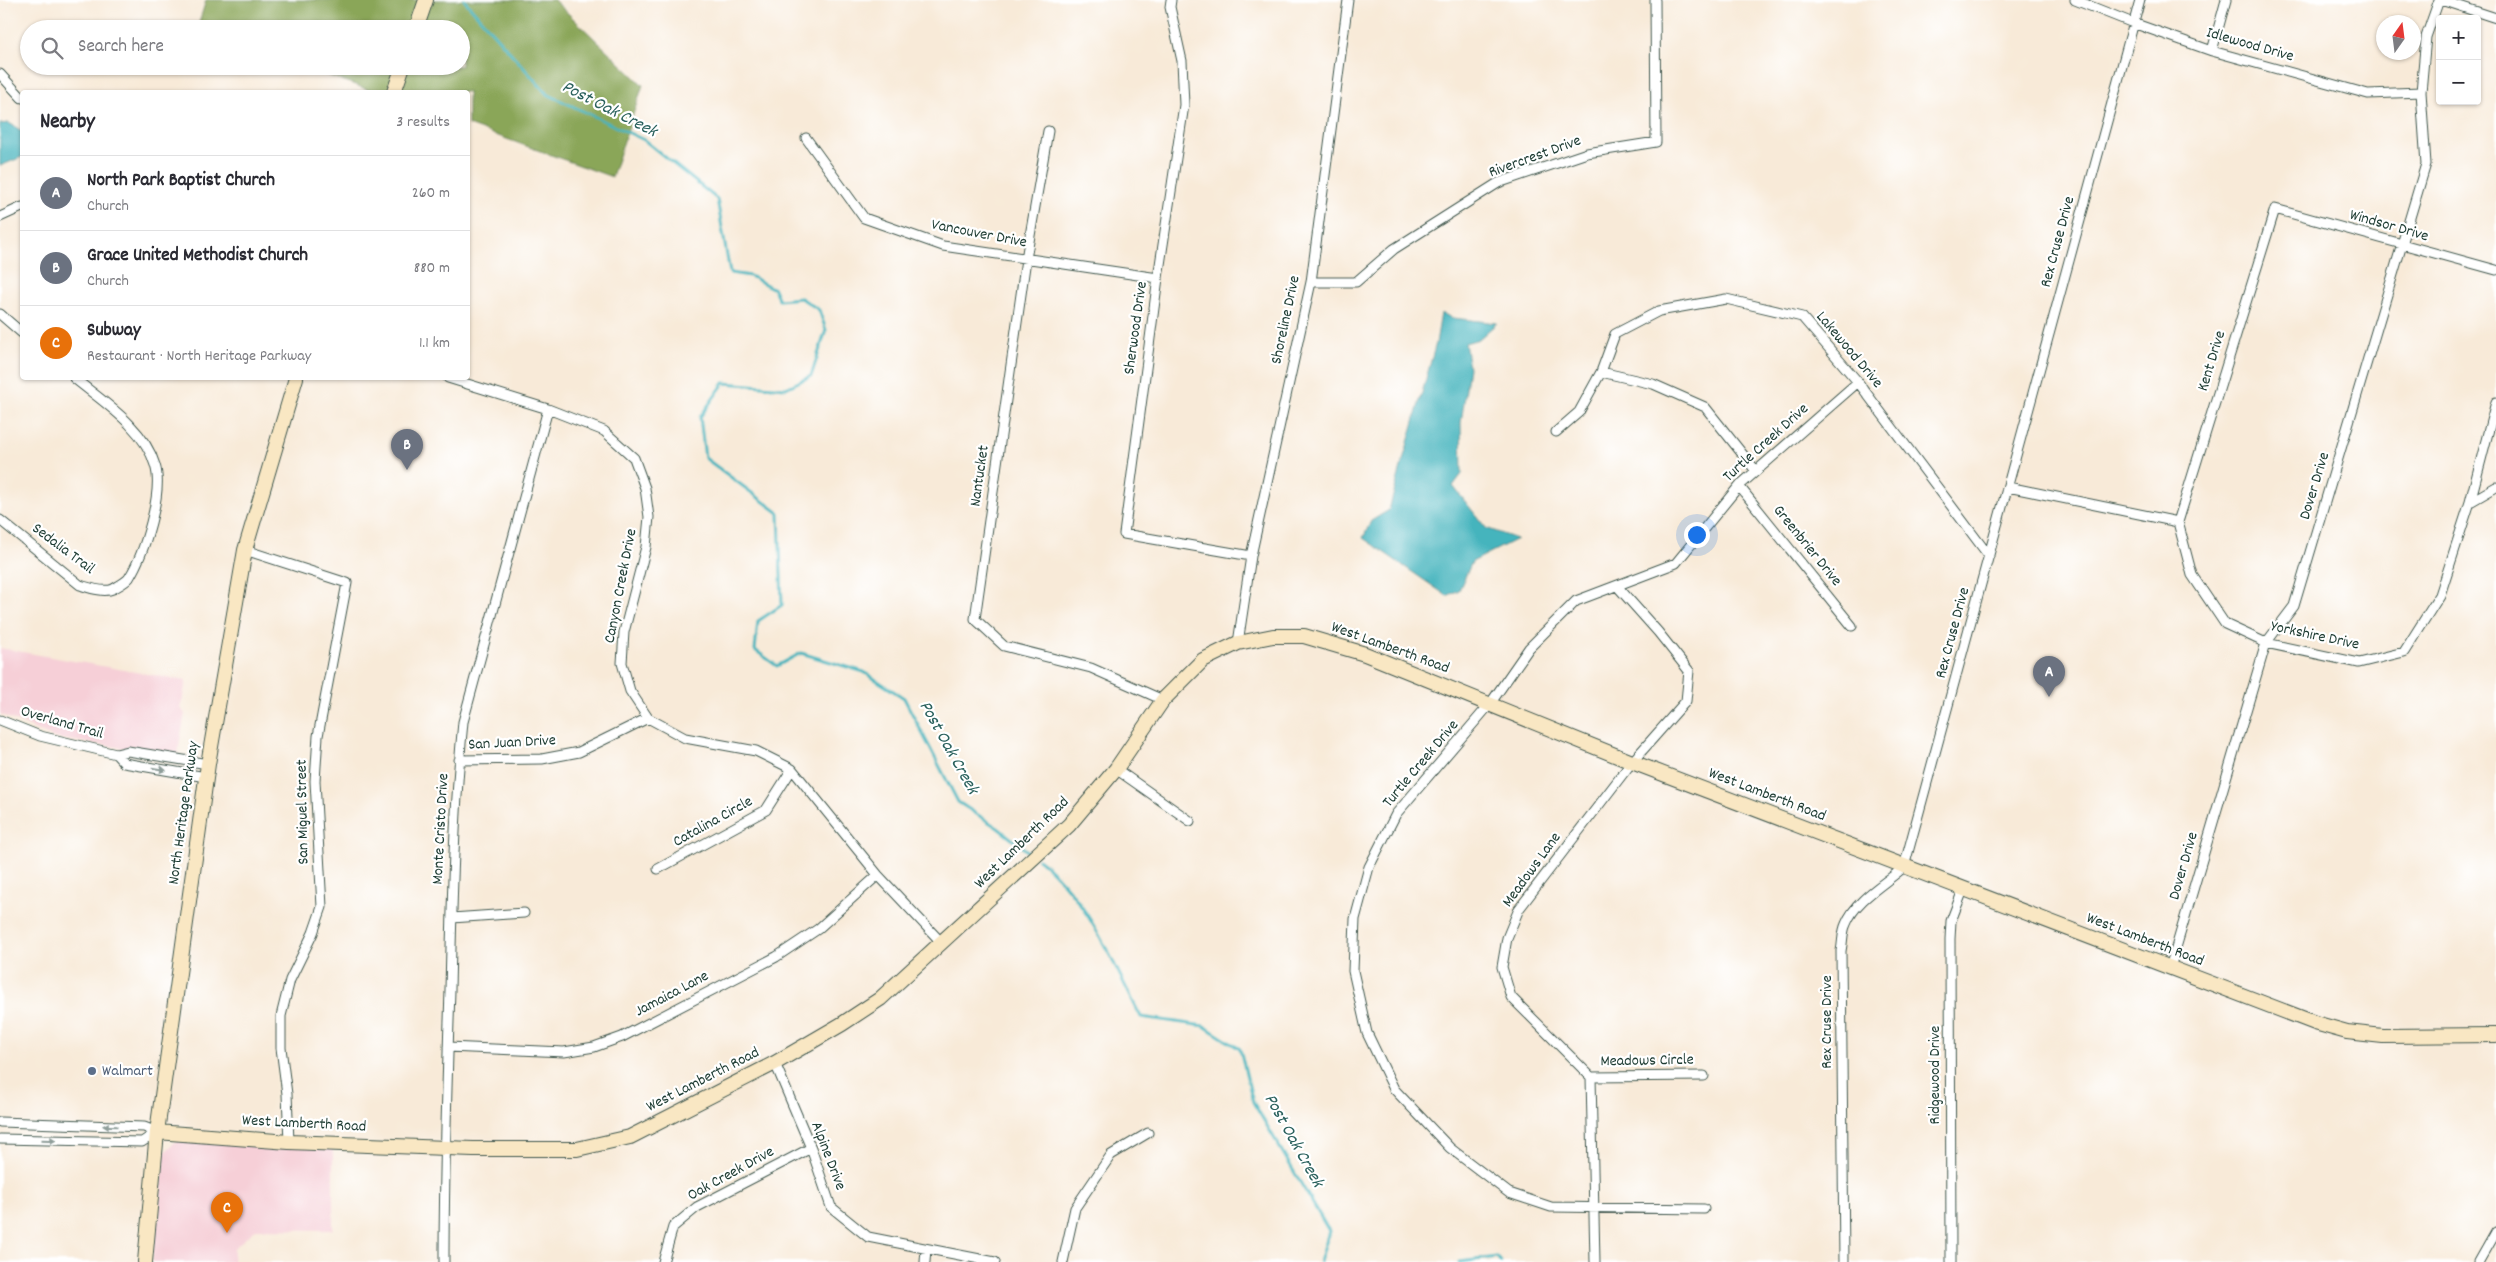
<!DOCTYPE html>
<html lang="en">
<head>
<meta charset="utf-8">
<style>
  :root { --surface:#fff; --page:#f2f2f3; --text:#2b2b33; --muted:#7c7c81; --line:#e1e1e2; --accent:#111827 }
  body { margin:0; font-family:Dekko,sans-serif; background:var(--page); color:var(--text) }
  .controls { position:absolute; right:15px; top:15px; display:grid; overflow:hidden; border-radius:5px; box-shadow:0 1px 4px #0004 }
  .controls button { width:45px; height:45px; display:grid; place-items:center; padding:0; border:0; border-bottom:1px solid var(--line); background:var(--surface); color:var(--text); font:25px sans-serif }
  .compass { position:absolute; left:2376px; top:15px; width:45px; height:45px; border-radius:50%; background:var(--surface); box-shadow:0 1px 4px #0004; rotate:14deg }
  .you { position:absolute; left:1696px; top:534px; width:18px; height:18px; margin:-12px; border:4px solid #fff; border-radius:50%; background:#1a73e8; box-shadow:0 0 0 8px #1a73e833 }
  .badge { display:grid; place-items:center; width:32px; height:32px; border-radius:50%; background:var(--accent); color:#fff; font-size:16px; font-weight:700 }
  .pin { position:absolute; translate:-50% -41px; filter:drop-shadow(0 1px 2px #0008) }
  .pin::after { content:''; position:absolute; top:26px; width:18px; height:15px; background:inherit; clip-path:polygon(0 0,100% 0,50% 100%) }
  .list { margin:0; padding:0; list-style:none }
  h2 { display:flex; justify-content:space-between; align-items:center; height:65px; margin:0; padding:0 20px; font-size:21px }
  h2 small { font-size:16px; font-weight:400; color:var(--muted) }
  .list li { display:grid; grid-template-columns:32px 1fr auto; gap:15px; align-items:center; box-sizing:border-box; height:75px; padding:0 20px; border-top:1px solid var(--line) }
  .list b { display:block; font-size:19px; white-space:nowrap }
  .list p { margin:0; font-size:16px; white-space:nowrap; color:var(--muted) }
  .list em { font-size:16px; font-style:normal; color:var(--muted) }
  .icon { flex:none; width:28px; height:28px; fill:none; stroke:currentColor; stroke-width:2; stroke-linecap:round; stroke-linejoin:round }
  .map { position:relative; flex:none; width:2496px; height:1262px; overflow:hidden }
  .search { position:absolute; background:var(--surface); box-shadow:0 1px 4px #0004; left:20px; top:20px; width:450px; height:55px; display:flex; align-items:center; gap:12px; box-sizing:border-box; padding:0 18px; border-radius:28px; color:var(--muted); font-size:19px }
  .panel { position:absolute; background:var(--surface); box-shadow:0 1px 4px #0004; left:20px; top:90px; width:450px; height:290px; border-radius:5px }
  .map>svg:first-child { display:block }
  .built { fill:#f6cfd7 }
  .forest { fill:#8aa658; stroke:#547246 }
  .water { fill:#44b4bd; stroke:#327878 }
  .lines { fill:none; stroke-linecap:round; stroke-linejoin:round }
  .stream { stroke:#44b4bd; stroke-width:3 }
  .street-casing { stroke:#40574d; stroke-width:11 }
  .secondary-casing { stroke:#40574d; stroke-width:16 }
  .street { stroke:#fff; stroke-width:9 }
  .secondary { stroke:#f9e7c3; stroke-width:14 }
  .oneway { fill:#8f9e9a }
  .service-dot { fill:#5c6f8a; stroke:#fff; stroke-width:2 }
  .labels { text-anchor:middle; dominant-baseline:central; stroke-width:4.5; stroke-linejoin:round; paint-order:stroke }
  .street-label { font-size:16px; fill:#1f3d34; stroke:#fff }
  .service-label { font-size:16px; fill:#4e5e75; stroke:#fff; text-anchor:start }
  .water-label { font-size:18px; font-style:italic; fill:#2a615d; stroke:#fff }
</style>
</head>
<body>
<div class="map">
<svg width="2496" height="1262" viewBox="0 0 2496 1262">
  <rect width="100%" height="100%" fill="#fff"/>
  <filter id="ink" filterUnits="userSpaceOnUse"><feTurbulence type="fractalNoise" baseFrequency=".02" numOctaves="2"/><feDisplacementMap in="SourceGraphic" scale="10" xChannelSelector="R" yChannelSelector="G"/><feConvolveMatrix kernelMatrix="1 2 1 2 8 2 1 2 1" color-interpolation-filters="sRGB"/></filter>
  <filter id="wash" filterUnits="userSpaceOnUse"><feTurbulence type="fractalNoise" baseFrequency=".0096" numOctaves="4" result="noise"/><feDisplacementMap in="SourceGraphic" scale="20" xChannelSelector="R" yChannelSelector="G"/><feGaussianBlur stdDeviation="1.12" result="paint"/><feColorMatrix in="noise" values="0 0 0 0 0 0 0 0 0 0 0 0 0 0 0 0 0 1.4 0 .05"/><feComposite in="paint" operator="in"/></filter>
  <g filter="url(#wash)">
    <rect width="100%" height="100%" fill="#f8ead8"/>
    <path class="built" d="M 0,648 L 186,681 L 181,708 L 185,714 L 177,756 L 54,738 L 0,714 Z
      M 181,1140 L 333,1147 L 333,1230 L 256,1229 L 234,1248 L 233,1262 L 152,1262 L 164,1153 L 175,1142 Z"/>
    <path class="forest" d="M 206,0 L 554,0 L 643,85 L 612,177 L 468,125 L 468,92 L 375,92 L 302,66 L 461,66 L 461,29 L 197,29 Z"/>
    <path class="water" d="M 9,123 L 22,131 L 22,157 L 0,166 L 0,124 Z
      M 1441,313 L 1453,318 L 1497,323 L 1479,339 L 1465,343 L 1469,368 L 1461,423 L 1462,474 L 1453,486 L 1486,528 L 1517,539 L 1472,562 L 1459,590 L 1447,596 L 1363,538 L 1371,521 L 1389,510 L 1436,343 Z"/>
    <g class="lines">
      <path class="stream" d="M 464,0 L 547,94 L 644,140 L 717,199 L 730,273 L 750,276 L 774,289 L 779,300 L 801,298 L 819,310 L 826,330 L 811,376 L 786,388 L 724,383 L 700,417 L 705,458 L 779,513 L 782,605 L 758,621 L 755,650 L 777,666 L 801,653 L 864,672 L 904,698 L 958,802 L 998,828 L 1031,854
        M 1038,859 C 1088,898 1112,962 1141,1017 L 1204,1026 L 1240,1049 L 1253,1102 L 1329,1231 L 1320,1262
        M 1460,1262 L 1497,1257 L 1501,1262"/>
    </g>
  </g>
  <g filter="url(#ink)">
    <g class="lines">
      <g class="street-casing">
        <path id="street" d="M 1171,0 L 1170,7 L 1182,61 L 1184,105 L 1158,278 L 1124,534 L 1251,556
          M 2075,0 L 2133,23 L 2212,51 L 2368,94 L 2421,92
          M 2441,0 L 2496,18
          M 2212,51 L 2226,0
          M 0,74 L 22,98
          M 1048,131 L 1026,259 L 975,619 L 1004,646 L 1091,668 L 1163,700
          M 806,138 L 864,218 L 943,246 L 1158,278
          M 0,217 L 22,207
          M 1311,282 L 1356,282 L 1394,249 L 1498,183 L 1587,153 L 1656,142 L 1655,0
          M 0,314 L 22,333
          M 1601,372 L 1653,384 L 1705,407 L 1756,471
          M 448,378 L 548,409 L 604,431 L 634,458 L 645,488 L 649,517 L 646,547 L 624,632 L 622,663 L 630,691 L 648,718 L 685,738 L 756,751 L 792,769 L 878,875 L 941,942
          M 1556,432 L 1579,412 L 1601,372 L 1615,334 L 1659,311 L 1726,299 L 1802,317 L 1858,382 L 1989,556
          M 1739,486 L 1852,626
          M 2008,487 L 2178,522
          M 2470,502 L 2496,402
          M 0,520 L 80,585 C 90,588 104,593 113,589 C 118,586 126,582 129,578 C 144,554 164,492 155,465 C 144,427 103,402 74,378
          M 2178,522 L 2275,209 L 2496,270
          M 2178,522 L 2192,575 L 2225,624 L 2266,643 L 2359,663 L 2404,652 L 2440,595 L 2470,502 L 2496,487
          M 245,550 L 347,583 L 318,736 L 315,781 L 322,907 L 313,933 L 290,980 L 281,1016 L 281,1048 L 287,1094 L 289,1142
          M 1238,643 L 1251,556 L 1311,282 L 1348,0
          M 0,720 L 40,736 L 116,754 L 128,751 L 208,764
          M 116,754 L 124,763 L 206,777
          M 459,760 L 542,759 L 579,752 L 648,718
          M 1116,769 L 1190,821
          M 658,869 L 766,810 L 792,769
          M 452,918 L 524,913
          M 2170,968 L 2266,643 L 2294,606 L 2426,164 L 2421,92 L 2426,37 L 2439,0
          M 448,1047 L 564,1052 L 594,1047 L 622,1037 L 776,957 L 818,929 L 878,875
          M 775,1063 L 811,1148 L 831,1207 L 868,1237 L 995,1262
          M 1591,1077 L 1704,1076
          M 0,1122 L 144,1127 L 157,1132
          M 0,1139 L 142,1142 L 157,1132
          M 1704,1209 L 1551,1207 L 1509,1193 L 1450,1148 L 1394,1089 L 1367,1033 L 1353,971 L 1355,919 L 1369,867 L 1396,814 L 1490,704 L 1529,648 L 1576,601 L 1676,563 L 1739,486 L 1858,382
          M 444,1262 C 444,1171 447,1081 450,990 C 452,901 454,811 463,722 L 548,409
          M 663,1262 L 673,1227 L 697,1207 L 811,1148
          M 925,1262 L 926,1249
          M 1063,1262 L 1075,1208 L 1111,1155 L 1148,1133
          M 1595,1262 L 1591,1077 L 1511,997 L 1502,967 L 1507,938 L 1519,909 L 1632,762 L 1686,701 L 1689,671 L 1658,632 L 1617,586
          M 1844,1262 L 1841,951 C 1843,942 1842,932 1846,924 C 1856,899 1885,884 1904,867 L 2140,0
          M 1951,1262 L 1950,939 L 1951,921 L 1963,890
          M 2479,1262 L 2496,1232"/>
      </g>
      <g class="secondary-casing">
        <path id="secondary" d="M 416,29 L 426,0
          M 394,92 L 403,66
          M 157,1132 L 289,1142 L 473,1149 L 577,1149 L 630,1137 L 775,1063 L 842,1024 L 880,999 L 1069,825 L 1116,769 L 1163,700 L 1203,660 L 1238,643 L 1273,636 L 1304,636 L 1365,654 L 1632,762 L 2315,1023 L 2347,1032 L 2383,1036 L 2496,1035
          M 145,1262 L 157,1132 L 208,764 L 245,550 L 296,378"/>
      </g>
      <use href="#street" class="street"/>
      <use href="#secondary" class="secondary"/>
    </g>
    <defs><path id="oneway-solid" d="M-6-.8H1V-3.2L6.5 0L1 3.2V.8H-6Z" transform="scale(1.25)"/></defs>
    <g class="oneway">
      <use href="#oneway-solid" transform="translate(159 769) rotate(10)"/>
      <use href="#oneway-solid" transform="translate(110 1126) rotate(-178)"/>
      <use href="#oneway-solid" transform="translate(49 1140) rotate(1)"/>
    </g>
  </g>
  <circle class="service-dot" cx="92" cy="1071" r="5"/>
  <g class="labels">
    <g class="street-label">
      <text transform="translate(2250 45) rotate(16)">Idlewood Drive</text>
      <text transform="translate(1535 157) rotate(-20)">Rivercrest Drive</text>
      <text transform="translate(2389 226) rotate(16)">Windsor Drive</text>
      <text transform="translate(979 234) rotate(11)">Vancouver Drive</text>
      <text transform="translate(2058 242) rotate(-75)">Rex Cruse Drive</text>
      <text transform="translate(1286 320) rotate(-78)">Shoreline Drive</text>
      <text transform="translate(1136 328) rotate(-82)">Sherwood Drive</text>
      <text transform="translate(1849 350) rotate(50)">Lakewood Drive</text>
      <text transform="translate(2212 361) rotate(-73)">Kent Drive</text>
      <text transform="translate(1766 443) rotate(-42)">Turtle Creek Drive</text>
      <text transform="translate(980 476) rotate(-82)">Nantucket</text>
      <text transform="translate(2315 486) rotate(-73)">Dover Drive</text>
      <text transform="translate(1807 546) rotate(51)">Greenbrier Drive</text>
      <text transform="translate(63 549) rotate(37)">Sedalia Trail</text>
      <text transform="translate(621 586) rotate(-79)">Canyon Creek Drive</text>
      <text transform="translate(1953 633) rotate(-75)">Rex Cruse Drive</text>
      <text transform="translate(2315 636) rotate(12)">Yorkshire Drive</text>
      <text transform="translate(1390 648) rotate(20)">West Lamberth Road</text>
      <text transform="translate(62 723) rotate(16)">Overland Trail</text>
      <text transform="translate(512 743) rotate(-3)">San Juan Drive</text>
      <text transform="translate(1421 764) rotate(-50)">Turtle Creek Drive</text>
      <text transform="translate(1767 795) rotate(21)">West Lamberth Road</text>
      <text transform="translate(303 812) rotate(-91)">San Miguel Street</text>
      <text transform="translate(184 813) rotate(-82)">North Heritage Parkway</text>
      <text transform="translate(713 822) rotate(-29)">Catalina Circle</text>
      <text transform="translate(441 829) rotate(-87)">Monte Cristo Drive</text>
      <text transform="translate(1022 843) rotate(-44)">West Lamberth Road</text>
      <text transform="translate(2184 866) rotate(-74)">Dover Drive</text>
      <text transform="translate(1532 870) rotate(-54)">Meadows Lane</text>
      <text transform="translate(2145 940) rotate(21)">West Lamberth Road</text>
      <text transform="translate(672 994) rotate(-28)">Jamaica Lane</text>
      <text transform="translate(1827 1022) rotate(-90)">Rex Cruse Drive</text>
      <text transform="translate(1647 1061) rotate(-1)">Meadows Circle</text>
      <text transform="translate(1935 1075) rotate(-90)">Ridgewood Drive</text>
      <text transform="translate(703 1080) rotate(-27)">West Lamberth Road</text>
      <text transform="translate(304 1124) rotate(3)">West Lamberth Road</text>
      <text transform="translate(828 1156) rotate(69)">Alpine Drive</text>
      <text transform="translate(731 1174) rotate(-29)">Oak Creek Drive</text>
    </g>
    <g class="service-label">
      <text x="102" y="1071">Walmart</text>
    </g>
    <g class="water-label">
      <text transform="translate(609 110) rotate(27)">Post Oak Creek</text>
      <text transform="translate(948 748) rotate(61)">Post Oak Creek</text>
      <text transform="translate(1293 1141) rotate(61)">Post Oak Creek</text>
    </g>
  </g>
</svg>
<div class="controls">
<button>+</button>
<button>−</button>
</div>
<svg class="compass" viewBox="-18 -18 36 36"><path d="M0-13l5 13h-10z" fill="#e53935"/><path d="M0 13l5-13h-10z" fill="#7c7c81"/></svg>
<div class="you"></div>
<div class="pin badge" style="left:2049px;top:697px;background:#6b7280">A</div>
<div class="pin badge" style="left:407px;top:470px;background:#6b7280">B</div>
<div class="pin badge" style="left:227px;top:1233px;background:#e8710a">C</div>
<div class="search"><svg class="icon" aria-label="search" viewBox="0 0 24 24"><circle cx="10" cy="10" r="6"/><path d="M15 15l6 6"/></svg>Search here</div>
<section class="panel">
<h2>Nearby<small>3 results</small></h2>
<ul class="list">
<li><span class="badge" style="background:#6b7280">A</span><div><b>North Park Baptist Church</b><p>Church</p></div><em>260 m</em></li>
<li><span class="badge" style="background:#6b7280">B</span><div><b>Grace United Methodist Church</b><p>Church</p></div><em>880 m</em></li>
<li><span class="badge" style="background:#e8710a">C</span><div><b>Subway</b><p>Restaurant · North Heritage Parkway</p></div><em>1.1 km</em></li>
</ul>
</section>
</div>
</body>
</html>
